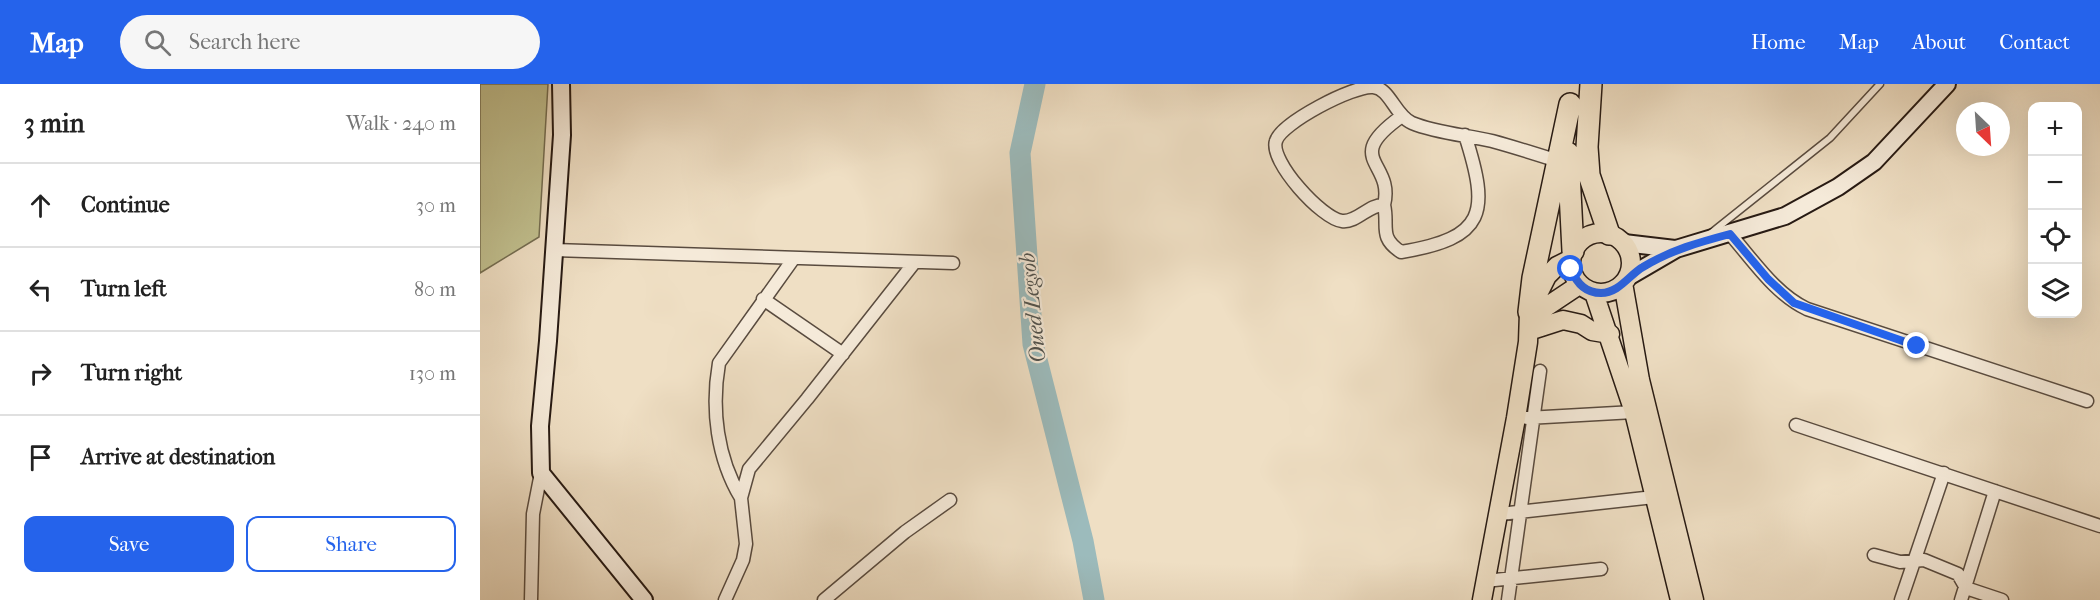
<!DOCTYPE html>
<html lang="en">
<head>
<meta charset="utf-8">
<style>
  :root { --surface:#fff; --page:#f6f6f6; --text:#222; --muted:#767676; --line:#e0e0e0; --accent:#2563eb }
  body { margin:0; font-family:"IM FELL French Canon",serif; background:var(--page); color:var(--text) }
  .controls { position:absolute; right:18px; top:18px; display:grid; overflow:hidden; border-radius:12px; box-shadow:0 6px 24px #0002 }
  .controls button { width:54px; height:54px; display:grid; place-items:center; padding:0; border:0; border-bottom:2px solid var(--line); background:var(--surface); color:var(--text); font:30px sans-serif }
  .compass { position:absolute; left:1476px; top:18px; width:54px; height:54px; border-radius:50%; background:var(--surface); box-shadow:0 6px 24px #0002; rotate:155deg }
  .stop { position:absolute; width:18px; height:18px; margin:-14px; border:4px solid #2563eb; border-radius:50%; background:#fff }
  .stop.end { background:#2563eb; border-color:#fff; box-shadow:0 2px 6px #0008 }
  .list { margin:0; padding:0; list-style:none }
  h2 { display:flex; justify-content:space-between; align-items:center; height:78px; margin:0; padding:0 24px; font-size:26px }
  h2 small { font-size:20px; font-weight:400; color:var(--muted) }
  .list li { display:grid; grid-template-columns:39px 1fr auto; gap:18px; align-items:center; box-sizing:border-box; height:84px; padding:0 24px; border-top:2px solid var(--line) }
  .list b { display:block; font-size:22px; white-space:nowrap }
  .list em { font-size:20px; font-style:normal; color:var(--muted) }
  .actions { display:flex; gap:12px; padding:18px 24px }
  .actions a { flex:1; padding:14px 0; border:2px solid var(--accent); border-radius:12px; text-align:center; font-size:21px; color:var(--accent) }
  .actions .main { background:var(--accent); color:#fff }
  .icon { flex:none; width:33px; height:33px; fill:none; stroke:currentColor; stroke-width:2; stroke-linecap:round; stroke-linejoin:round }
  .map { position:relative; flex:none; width:1620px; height:516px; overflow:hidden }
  header { display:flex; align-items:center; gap:36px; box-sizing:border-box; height:84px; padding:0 30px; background:var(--accent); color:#fff }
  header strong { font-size:28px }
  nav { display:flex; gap:33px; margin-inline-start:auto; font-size:21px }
  .search { width:420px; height:54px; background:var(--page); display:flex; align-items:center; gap:15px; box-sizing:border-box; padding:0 21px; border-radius:33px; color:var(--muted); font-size:22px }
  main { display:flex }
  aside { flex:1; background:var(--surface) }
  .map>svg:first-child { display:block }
  .green { fill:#c1c08f; stroke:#746d51; stroke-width:1.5 }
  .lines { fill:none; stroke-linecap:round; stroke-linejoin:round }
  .river { stroke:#9cbbbc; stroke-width:21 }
  .lane-casing { stroke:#594b3f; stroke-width:9 }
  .street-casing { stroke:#594b3f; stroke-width:15 }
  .secondary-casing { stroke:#271a13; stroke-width:20 }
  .primary-casing { stroke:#271a13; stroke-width:21 }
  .highway-casing { stroke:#271a13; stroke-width:24 }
  .lane { stroke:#f5ead9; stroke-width:6 }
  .street { stroke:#f5ead9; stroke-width:12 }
  .secondary { stroke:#f5ead9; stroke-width:16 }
  .primary { stroke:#efdfc4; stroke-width:18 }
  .highway { stroke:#efdfc4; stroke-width:21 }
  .route { stroke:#2563eb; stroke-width:8 }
  .labels { text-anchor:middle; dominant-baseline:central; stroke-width:4.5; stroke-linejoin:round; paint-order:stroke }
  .water-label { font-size:22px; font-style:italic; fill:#50524e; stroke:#f5ead9 }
</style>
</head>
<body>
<header>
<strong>Map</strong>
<div class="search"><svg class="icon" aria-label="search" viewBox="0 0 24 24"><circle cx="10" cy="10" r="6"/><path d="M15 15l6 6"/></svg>Search here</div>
<nav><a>Home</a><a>Map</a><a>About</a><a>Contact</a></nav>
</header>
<main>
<aside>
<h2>3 min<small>Walk · 240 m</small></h2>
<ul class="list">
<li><svg class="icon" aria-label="ahead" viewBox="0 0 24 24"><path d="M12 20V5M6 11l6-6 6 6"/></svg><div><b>Continue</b></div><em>30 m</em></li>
<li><svg class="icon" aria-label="left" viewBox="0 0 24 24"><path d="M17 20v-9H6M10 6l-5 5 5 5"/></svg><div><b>Turn left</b></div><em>80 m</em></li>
<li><svg class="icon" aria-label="right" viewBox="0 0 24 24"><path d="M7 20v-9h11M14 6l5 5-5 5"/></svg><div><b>Turn right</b></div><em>130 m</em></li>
<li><svg class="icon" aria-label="arrive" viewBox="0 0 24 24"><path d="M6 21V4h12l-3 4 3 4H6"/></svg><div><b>Arrive at destination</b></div></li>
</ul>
<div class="actions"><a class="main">Save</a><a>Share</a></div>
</aside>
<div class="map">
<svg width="1620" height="516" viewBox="0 0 1620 516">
  <rect width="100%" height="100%" fill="#efdfc4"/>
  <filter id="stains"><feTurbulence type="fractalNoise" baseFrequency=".00333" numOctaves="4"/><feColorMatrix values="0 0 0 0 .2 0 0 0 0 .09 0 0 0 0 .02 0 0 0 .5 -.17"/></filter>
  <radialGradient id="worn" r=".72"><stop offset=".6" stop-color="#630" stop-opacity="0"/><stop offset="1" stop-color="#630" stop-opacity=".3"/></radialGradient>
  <path class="green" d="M 0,0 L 68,0 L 59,153 L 0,189 Z"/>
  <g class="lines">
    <path class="river" d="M 555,0 L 540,69 L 553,260 L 603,457 L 614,516"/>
    <g class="lane-casing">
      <path id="lane" d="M 1231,149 L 1350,54 L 1400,0"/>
    </g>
    <g class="street-casing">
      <path id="street" d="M 985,51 C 1010,129 1006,154 921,168 C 898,153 909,142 904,121 C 889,120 877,139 862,137 C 842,135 789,77 796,57 C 801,39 874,1 893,3 C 910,4 915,32 932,39 C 956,49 986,51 1012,57 C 1034,63 1056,70 1078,77
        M 904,121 C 915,77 860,76 922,32
        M 1250,150 C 1273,176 1295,210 1327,225 L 1607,317
        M 74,166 L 473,179
        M 283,215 L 363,270
        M 1047,334 L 1154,328
        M 1316,341 L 1620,442
        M 261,414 C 237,374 231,325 239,279 L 314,174
        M 1020,430 L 1174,413
        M 1394,471 L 1420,478 L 1444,476 L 1478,490 L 1486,504 L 1522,516
        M 1005,497 L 1121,485
        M 51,516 L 53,430 L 61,389
        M 245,516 L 263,476 L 266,460 L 261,414 L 269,385 L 327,315 L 434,179
        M 344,516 L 425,448 L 470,416
        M 1028,516 L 1060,287
        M 1421,516 L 1464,389
        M 1481,516 L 1515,407"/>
    </g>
    <g class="secondary-casing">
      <path id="secondary" d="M 81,0 L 82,51 L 68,257 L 60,342 L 61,389 L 164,516
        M 1144,159 L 1195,165
        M 1148,193 L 1196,165 L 1305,132 L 1358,103 L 1394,78 L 1467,0"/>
    </g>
    <g class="primary-casing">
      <path id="primary" d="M1091 179a30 30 0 1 1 60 0a30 30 0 1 1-60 0Z
        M 1143,199 L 1160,296 L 1214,516
        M 1114,209 L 1154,328 L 1200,516
        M 1053,243 L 1060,227 L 1099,201
        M 1052,246 L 1083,236 L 1101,240 L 1112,247 L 1130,250
        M 1002,516 L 1036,334 L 1048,258 L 1049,228 L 1067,192 L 1077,182 L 1091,175"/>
    </g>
    <g class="highway-casing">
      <path id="highway" d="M 1111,0 L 1107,63 L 1109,91 L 1129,150
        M 1088,69 L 1093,167
        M 1049,228 L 1053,194 L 1090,20"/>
    </g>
    <use href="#lane" class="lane"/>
    <use href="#street" class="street"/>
    <use href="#secondary" class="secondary"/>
    <use href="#primary" class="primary"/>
    <use href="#highway" class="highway"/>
  </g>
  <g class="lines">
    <path class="route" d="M 1091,185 C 1096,198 1105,209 1121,209 C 1139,209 1149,191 1163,183 C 1191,166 1220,158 1250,150 L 1288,195 L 1314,219 L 1437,262"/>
  </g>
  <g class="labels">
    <g class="water-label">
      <text transform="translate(553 224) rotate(-96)">Oued Legsob</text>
    </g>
  </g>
  <rect width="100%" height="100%" filter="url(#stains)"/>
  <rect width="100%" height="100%" fill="url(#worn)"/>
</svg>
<div class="controls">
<button>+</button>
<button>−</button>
<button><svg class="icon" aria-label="locate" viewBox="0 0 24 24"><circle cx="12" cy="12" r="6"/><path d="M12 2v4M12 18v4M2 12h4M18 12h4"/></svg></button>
<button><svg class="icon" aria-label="layers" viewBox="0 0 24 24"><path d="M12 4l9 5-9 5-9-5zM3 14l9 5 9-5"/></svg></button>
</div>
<svg class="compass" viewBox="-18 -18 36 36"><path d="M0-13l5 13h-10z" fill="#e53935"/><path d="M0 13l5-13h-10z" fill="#767676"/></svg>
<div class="stop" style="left:1091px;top:185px"></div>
<div class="stop end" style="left:1437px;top:262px"></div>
</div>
</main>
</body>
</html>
